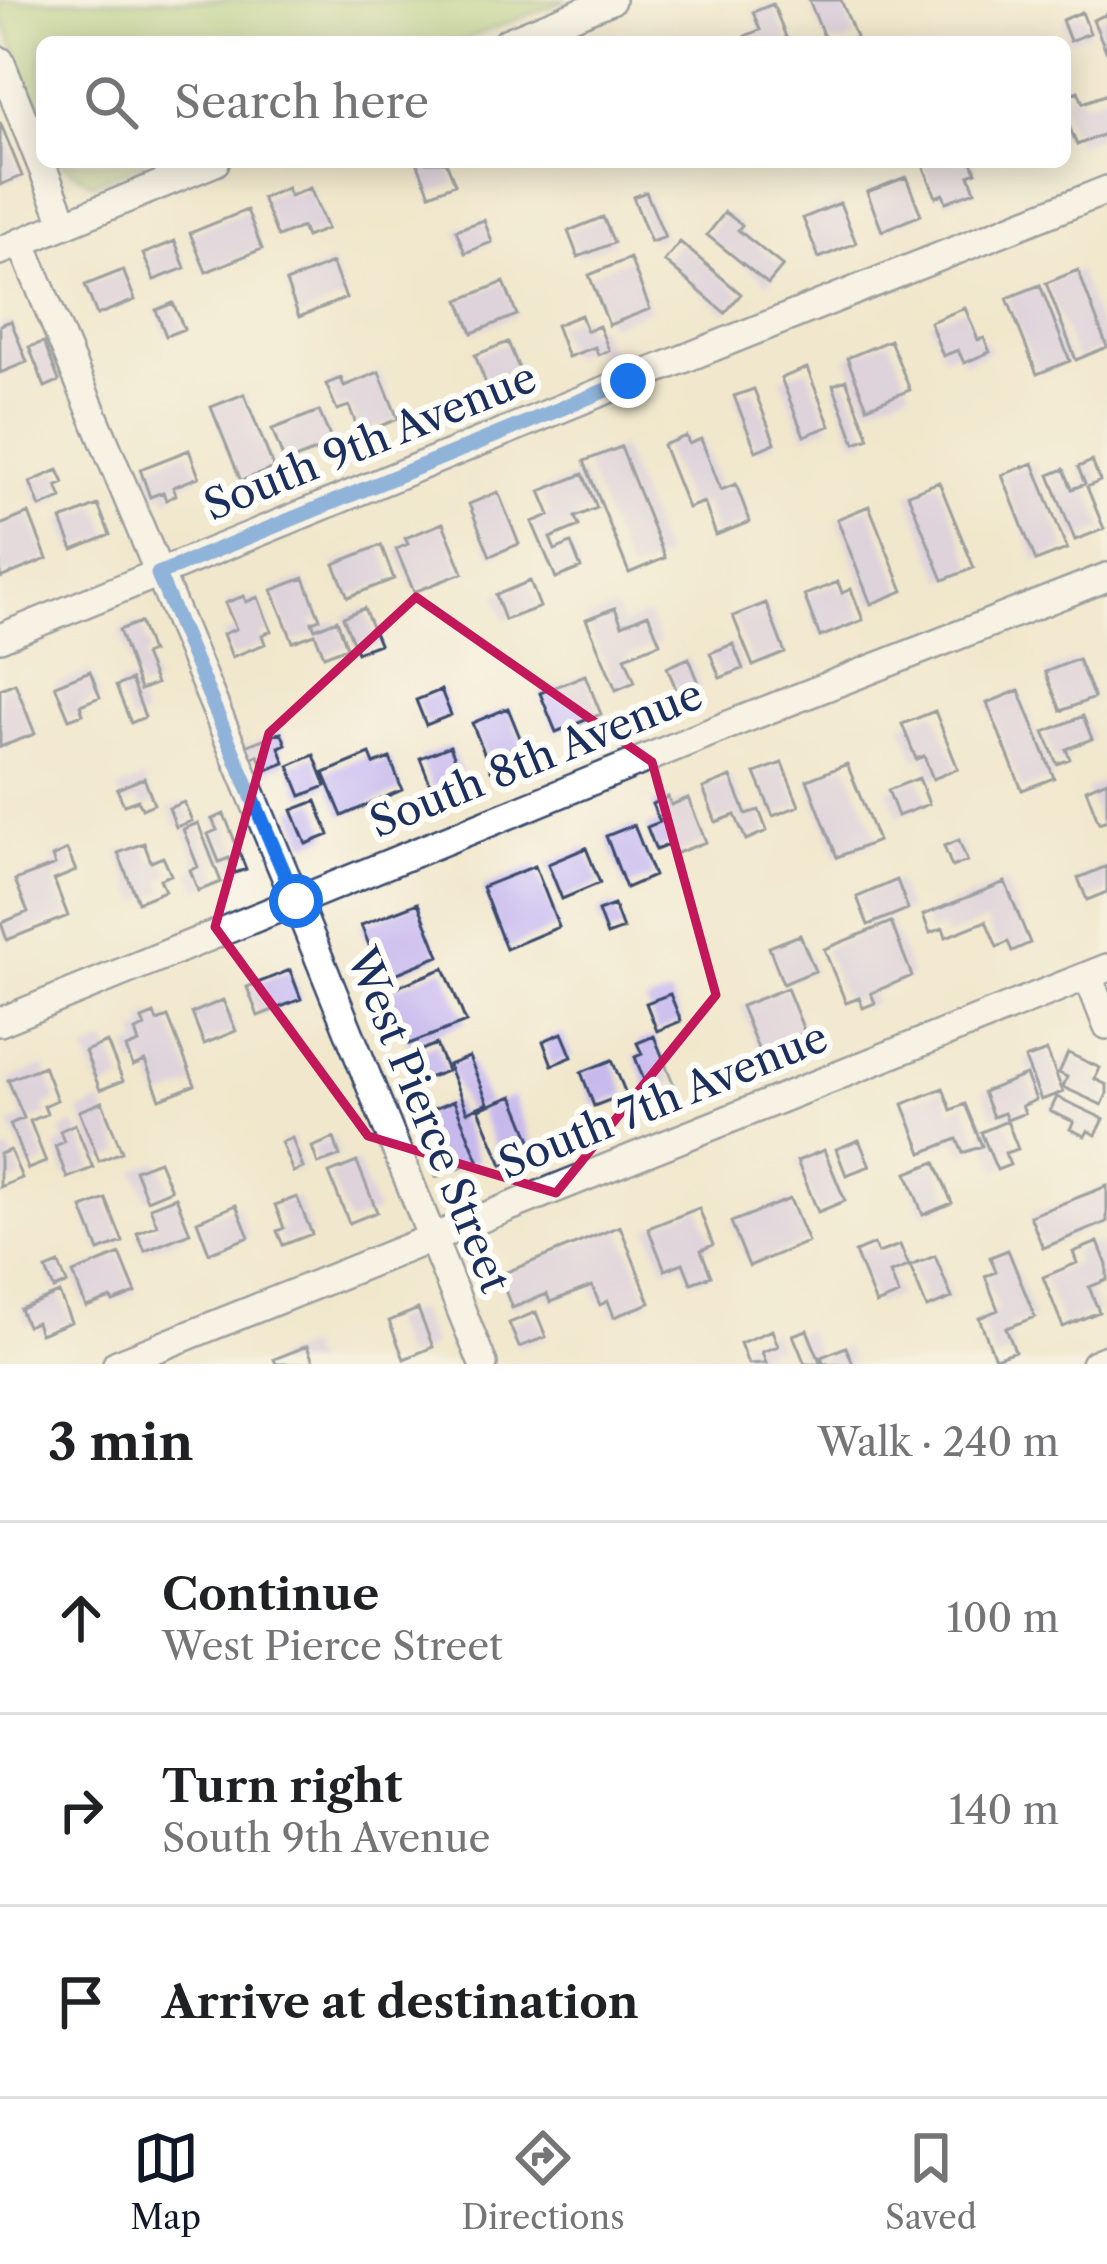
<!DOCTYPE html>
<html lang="en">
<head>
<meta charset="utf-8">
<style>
  :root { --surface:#fff; --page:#f2f2f2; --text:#202124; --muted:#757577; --line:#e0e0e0; --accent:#111827 }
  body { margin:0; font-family:"Libre Caslon Text",serif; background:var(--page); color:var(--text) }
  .stop { position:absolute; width:36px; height:36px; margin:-27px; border:9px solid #1a73e8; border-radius:50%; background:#fff }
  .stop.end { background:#1a73e8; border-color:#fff; box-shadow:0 3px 12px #0008 }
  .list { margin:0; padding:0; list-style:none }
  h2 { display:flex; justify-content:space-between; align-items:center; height:156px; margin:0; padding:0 48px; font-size:51px }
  h2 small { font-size:39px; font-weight:400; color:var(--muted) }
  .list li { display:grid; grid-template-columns:78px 1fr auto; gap:36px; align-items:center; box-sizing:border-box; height:192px; padding:0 48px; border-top:3px solid var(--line) }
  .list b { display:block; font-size:45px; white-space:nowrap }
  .list p { margin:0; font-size:39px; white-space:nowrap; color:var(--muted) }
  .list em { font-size:39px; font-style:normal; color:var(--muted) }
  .icon { flex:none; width:66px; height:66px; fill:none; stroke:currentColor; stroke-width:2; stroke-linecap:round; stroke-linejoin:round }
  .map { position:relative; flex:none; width:1107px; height:1364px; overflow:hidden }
  .search { position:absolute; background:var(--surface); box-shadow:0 6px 30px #0003; left:36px; right:36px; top:36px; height:132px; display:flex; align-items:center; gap:30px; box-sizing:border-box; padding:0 42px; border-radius:18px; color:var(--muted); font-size:45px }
  .sheet { height:732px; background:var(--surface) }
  nav { display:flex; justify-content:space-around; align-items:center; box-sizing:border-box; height:168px; border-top:3px solid var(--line); background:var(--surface); font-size:33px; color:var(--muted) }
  nav a { display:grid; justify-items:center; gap:6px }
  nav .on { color:var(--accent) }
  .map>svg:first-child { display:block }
  .green { fill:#a4ca74; stroke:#607c69; stroke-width:3 }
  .building { fill:#c8b9ed }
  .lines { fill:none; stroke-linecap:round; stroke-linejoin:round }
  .minor-casing { stroke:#3b4b6e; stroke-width:32 }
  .minor { stroke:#fff; stroke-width:27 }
  .route { stroke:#1a73e8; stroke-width:15 }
  .marked { fill:none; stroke:#c2185b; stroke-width:9; stroke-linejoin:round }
  .labels { text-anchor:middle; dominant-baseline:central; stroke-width:12; stroke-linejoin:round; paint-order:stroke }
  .street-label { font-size:42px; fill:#1b2f5e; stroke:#fdfcf7 }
</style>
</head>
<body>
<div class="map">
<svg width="1107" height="1364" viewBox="0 0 1107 1364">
  <rect width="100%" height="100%" fill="#fdfcf7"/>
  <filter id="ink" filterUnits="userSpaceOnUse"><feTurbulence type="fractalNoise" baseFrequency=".00833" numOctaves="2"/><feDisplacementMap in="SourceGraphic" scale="24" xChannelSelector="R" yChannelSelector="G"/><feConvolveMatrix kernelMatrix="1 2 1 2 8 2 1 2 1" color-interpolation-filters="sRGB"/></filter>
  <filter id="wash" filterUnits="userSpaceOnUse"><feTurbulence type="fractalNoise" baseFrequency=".004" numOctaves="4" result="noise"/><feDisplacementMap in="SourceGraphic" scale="48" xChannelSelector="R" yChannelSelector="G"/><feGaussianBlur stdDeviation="2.7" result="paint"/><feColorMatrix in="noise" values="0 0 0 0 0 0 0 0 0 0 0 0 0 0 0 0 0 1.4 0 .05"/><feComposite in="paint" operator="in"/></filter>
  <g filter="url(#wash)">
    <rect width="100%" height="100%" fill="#f1e7cc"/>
    <path class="green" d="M 0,0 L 567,0 L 459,42 L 42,42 L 42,120 L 0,12 Z
      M 58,162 L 149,162 L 93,184 Z"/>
    <g id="blocks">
      <path class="building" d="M 809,0 L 841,0 L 856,37 L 845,42 L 826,42 Z
        M 773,4 L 788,42 L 747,42 L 745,36 L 760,30 L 753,12 Z
        M 1082,12 L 1090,33 L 1070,41 L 1062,20 Z
        M 1107,14 L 1107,53 L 1093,20 Z
        M 1078,91 L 1083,103 L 1107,94 L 1107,133 L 1077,145 L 1065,116 L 1065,96 Z
        M 0,122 L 22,176 L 0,185 Z
        M 417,162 L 446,162 L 455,184 L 430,194 Z
        M 931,162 L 972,162 L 976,172 L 969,175 L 975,191 L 946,202 L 943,194 L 936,197 L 923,165 Z
        M 906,177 L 921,215 L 882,231 L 867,192 Z
        M 287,188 L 290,196 L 310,188 L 327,229 L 306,237 L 302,227 L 278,237 L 262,198 Z
        M 646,192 L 665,237 L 651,242 L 633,197 Z
        M 840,203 L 856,243 L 819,258 L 803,218 Z
        M 247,210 L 262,249 L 206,272 L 190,233 Z
        M 725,212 L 742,225 L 738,230 L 783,266 L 768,284 L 707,235 Z
        M 603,217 L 614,243 L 578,257 L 568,231 Z
        M 484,220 L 492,242 L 465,253 L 456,230 Z
        M 175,241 L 185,268 L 154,280 L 143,254 Z
        M 680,242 L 741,294 L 725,313 L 664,261 Z
        M 630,258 L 650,309 L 609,325 L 589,275 Z
        M 332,263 L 346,298 L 299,317 L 286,282 Z
        M 123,270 L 135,300 L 97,315 L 85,285 Z
        M 1078,270 L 1107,347 L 1076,360 L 1046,283 Z
        M 504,282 L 517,315 L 472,333 L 459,300 Z
        M 1040,285 L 1070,361 L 1037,374 L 1007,298 Z
        M 173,303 L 184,329 L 166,336 L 156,310 Z
        M 965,308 L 978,340 L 984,338 L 990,352 L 964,363 L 958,350 L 943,356 L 930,322 Z
        M 581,315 L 587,331 L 599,326 L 609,350 L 598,355 L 595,347 L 568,357 L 556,325 Z
        M 11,321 L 27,362 L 0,373 L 0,325 Z
        M 890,340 L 910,390 L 867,407 L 847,358 Z
        M 44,342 L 59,381 L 45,387 L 29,347 Z
        M 508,342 L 522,376 L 488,389 L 475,355 Z
        M 807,368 L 830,426 L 804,436 L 781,378 Z
        M 379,372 L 398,419 L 360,434 L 349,406 L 337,410 L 326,384 L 341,378 L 344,386 Z
        M 846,380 L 869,438 L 855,443 L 833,385 Z
        M 754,389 L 775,443 L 756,451 L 734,396 Z
        M 244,394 L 274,468 L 241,481 L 211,407 Z
        M 319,411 L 333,444 L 285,463 L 272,429 Z
        M 686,436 L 689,444 L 701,439 L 721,490 L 736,484 L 750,522 L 716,535 L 704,502 L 688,508 L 663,445 Z
        M 621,447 L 665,558 L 629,573 L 584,461 Z
        M 189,450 L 199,477 L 173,487 L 176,495 L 166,500 L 163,492 L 150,497 L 140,469 Z
        M 1092,461 L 1100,481 L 1087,487 L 1104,529 L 1075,540 L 1049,475 L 1064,469 L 1072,489 L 1085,484 L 1078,467 Z
        M 1033,463 L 1067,549 L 1036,561 L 1002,475 Z
        M 58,470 L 64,483 L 57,486 L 62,498 L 40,507 L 30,482 Z
        M 583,474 L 597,508 L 575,517 L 579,526 L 550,538 L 555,550 L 571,543 L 581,568 L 556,578 L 532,522 L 550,515 L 540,491 Z
        M 939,482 L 974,568 L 943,580 L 908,494 Z
        M 498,492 L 519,544 L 490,556 L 469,504 Z
        M 98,505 L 110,535 L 73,550 L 61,520 Z
        M 869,506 L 903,591 L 871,604 L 837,519 Z
        M 29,513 L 47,559 L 0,578 L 0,525 Z
        M 443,523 L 463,573 L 414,592 L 396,549 L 408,544 L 405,538 Z
        M 381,545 L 394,579 L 348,597 L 334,564 Z
        M 304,578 L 320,619 L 312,622 L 315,629 L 337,620 L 347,647 L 324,656 L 315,634 L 293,642 L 272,590 Z
        M 530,581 L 540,607 L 505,620 L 496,595 Z
        M 838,582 L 842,593 L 851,589 L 863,620 L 820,637 L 804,595 Z
        M 244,596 L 246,602 L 258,597 L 271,631 L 262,635 L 265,644 L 232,657 L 223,634 L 236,629 L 225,603 Z
        M 766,603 L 785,653 L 753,666 L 733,616 Z
        M 364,608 L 379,644 L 357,652 L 343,617 Z
        M 615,608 L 622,625 L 648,614 L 660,643 L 625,657 L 635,682 L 616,690 L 586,619 Z
        M 140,622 L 151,652 L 144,655 L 156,684 L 140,690 L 119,630 Z
        M 733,644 L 743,669 L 720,678 L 710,653 Z
        M 689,658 L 701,688 L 679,696 L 667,667 Z
        M 1078,659 L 1094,698 L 1061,711 L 1045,672 Z
        M 90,671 L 100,697 L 80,705 L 83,714 L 69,719 L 55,685 Z
        M 585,675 L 601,714 L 556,732 L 540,693 Z
        M 131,680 L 145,717 L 131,723 L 116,686 Z
        M 15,683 L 35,734 L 0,747 L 0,689 Z
        M 441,690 L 451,715 L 426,725 L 416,700 Z
        M 1019,690 L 1054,778 L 1022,790 L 987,703 Z
        M 508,708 L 527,755 L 514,760 L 517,767 L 507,771 L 504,765 L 491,770 L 472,723 Z
        M 935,711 L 958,769 L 933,779 L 924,756 L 916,759 L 902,724 Z
        M 1083,716 L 1092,739 L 1066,749 L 1070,759 L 1057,764 L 1044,732 Z
        M 281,732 L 286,744 L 279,747 L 285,763 L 264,771 L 258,755 L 248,759 L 243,747 Z
        M 450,746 L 462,776 L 432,788 L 420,758 Z
        M 370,754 L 374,764 L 390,758 L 402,790 L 342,816 L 324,773 Z
        M 314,755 L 326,786 L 301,796 L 289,766 Z
        M 782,763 L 799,806 L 773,816 L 755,773 Z
        M 847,764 L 878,841 L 837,857 L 807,780 Z
        M 731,777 L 746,814 L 759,810 L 767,831 L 746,840 L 735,815 L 716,822 L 703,788 Z
        M 144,778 L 154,804 L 142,809 L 138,800 L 124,805 L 117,789 Z
        M 919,778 L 929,804 L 898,816 L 888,790 Z
        M 1107,780 L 1107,820 L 1099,823 L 1086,789 Z
        M 668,797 L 671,805 L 688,798 L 706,842 L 672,855 L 668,845 L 656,850 L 647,827 L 660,822 L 652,804 Z
        M 316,801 L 329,835 L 306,844 L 292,810 Z
        M 184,802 L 192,821 L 176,827 L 169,808 Z
        M 224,814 L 246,869 L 235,873 L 229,858 L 219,862 L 208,834 L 217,830 L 212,819 Z
        M 198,823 L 221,882 L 198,891 L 190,870 L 198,867 L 183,829 Z
        M 634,825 L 654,876 L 626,888 L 606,836 Z
        M 959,840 L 967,861 L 952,867 L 944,846 Z
        M 144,843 L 151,862 L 163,857 L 171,875 L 160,879 L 165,891 L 138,902 L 118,853 Z
        M 586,848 L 600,883 L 562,899 L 548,864 Z
        M 67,850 L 76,871 L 54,880 L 68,916 L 7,940 L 1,923 L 28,912 L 15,880 L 55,865 L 52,857 Z
        M 535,866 L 559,927 L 506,949 L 482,887 Z
        M 1107,866 L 1107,892 L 1087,900 L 1078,878 Z
        M 897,880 L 908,909 L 868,925 L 857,897 Z
        M 1005,882 L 1030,943 L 1012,951 L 1008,942 L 997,947 L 986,921 L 946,937 L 943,928 L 930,933 L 923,915 Z
        M 418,903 L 439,956 L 383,979 L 361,925 Z
        M 614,905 L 623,929 L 607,935 L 598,911 Z
        M 891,922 L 912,976 L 871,993 L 875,1003 L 863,1008 L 859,998 L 846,1003 L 824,949 Z
        M 800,935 L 815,971 L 783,984 L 769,947 Z
        M 444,968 L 466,1022 L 409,1044 L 387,991 Z
        M 290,970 L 301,999 L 258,1016 L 247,987 Z
        M 787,988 L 805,1033 L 759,1051 L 741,1006 Z
        M 670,994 L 681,1021 L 657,1031 L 646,1003 Z
        M 223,1000 L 236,1031 L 204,1044 L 192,1013 Z
        M 154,1014 L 157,1021 L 168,1017 L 195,1085 L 160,1099 L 145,1061 L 133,1066 L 126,1048 L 139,1043 L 135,1031 L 145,1027 L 142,1019 Z
        M 562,1033 L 572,1057 L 552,1065 L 543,1041 Z
        M 654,1036 L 673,1083 L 649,1093 L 635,1057 L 642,1054 L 637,1043 Z
        M 107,1042 L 123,1081 L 100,1090 L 85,1051 Z
        M 436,1044 L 447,1071 L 415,1083 L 405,1057 Z
        M 1047,1051 L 1063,1092 L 1041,1100 L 1025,1059 Z
        M 1068,1053 L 1100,1068 L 1095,1079 L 1107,1085 L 1107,1094 L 1102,1105 L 1063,1087 L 1067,1077 L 1059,1073 Z
        M 469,1057 L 488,1103 L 467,1112 L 448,1065 Z
        M 612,1060 L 626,1094 L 594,1106 L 581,1072 Z
        M 44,1066 L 57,1100 L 44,1106 L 47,1114 L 30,1121 L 46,1162 L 28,1169 L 10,1124 L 24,1118 L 8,1080 Z
        M 1026,1075 L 1036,1100 L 1022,1106 L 1025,1113 L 1007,1120 L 1004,1113 L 993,1117 L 983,1092 Z
        M 943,1088 L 951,1110 L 965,1104 L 982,1146 L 963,1153 L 957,1139 L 922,1153 L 903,1104 Z
        M 513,1096 L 536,1152 L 502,1165 L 479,1109 Z
        M 1057,1097 L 1104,1119 L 1096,1135 L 1088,1131 L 1085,1136 L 1070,1129 L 1074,1122 L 1050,1111 Z
        M 454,1101 L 478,1160 L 436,1177 L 413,1117 Z
        M 102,1102 L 122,1152 L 99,1161 L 79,1111 Z
        M 1007,1121 L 1018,1149 L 1005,1153 L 1010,1165 L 997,1170 L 981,1132 Z
        M 75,1124 L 93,1168 L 67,1178 L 55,1146 L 64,1142 L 60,1131 Z
        M 292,1138 L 303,1168 L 293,1172 L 281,1142 Z
        M 334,1138 L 340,1156 L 318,1164 L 312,1147 Z
        M 859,1140 L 870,1166 L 846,1175 L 836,1149 Z
        M 10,1150 L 22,1178 L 0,1187 L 0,1154 Z
        M 824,1150 L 845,1201 L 818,1212 L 797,1161 Z
        M 159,1161 L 171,1190 L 147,1200 L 135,1170 Z
        M 357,1162 L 377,1212 L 349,1223 L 329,1173 Z
        M 935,1162 L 952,1203 L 923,1215 L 907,1173 Z
        M 1107,1186 L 1107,1222 L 1043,1248 L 1030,1216 Z
        M 176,1197 L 190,1233 L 145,1251 L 137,1233 L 157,1225 L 150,1207 Z
        M 297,1197 L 312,1234 L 283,1245 L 277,1231 L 284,1228 L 275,1205 Z
        M 106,1199 L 123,1242 L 99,1251 L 82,1208 Z
        M 790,1199 L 808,1242 L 749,1266 L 731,1222 Z
        M 236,1205 L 249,1237 L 209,1253 L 197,1221 Z
        M 699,1208 L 713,1245 L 701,1250 L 711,1276 L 691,1283 L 683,1263 L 665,1270 L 648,1228 Z
        M 620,1226 L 650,1303 L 614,1317 L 608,1301 L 600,1305 L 592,1286 L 550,1302 L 547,1294 L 512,1308 L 499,1275 Z
        M 1098,1242 L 1107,1265 L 1107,1280 L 1089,1287 L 1099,1312 L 1063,1327 L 1043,1277 L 1077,1263 L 1073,1252 Z
        M 874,1244 L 878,1253 L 900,1245 L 909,1266 L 890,1273 L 899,1295 L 876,1304 L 855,1252 Z
        M 1008,1250 L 1035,1317 L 1006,1328 L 1015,1351 L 995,1358 L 979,1318 L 998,1310 L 985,1276 L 996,1272 L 990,1257 Z
        M 120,1254 L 136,1293 L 113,1302 L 111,1298 L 86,1307 L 73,1273 Z
        M 935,1256 L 952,1298 L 927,1308 L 910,1266 Z
        M 59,1264 L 67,1284 L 54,1289 L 46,1269 Z
        M 59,1293 L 71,1322 L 40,1334 L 36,1322 L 27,1326 L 20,1309 Z
        M 418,1309 L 433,1347 L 404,1359 L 389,1321 Z
        M 536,1312 L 546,1337 L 519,1347 L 509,1323 Z
        M 772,1330 L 778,1346 L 762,1352 L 766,1363 L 748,1364 L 740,1343 Z
        M 807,1330 L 821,1364 L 805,1364 L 793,1335 Z
        M 307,1346 L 314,1364 L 276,1364 L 274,1359 Z
        M 846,1347 L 853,1364 L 824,1364 L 821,1357 Z"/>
    </g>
  </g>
  <g filter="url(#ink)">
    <use href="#blocks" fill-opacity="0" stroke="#3b4b6e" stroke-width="3"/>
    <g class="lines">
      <g class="minor-casing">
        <path id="minor" d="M 508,42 L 611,0
          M 0,61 L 65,224
          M 21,242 L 296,901 L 483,1364
          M 0,251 L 215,162
          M 0,638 L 628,381 L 1107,190
          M 1088,976 L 1107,1025
          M 0,1022 L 726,726 L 1107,577
          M 117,1364 L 1107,968
          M 1095,1364 L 1107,1359"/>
      </g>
      <use href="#minor" class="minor"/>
    </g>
  </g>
  <g class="lines" filter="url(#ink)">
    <path class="route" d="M 296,901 L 158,574 L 628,381"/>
  </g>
  <path d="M0 0H1107V1364H0ZM 416,597 L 652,762 L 716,995 L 556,1193 L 368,1136 L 215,927 L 269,733 Z" fill="#f1e7cc" fill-opacity=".55" fill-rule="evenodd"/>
  <path class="marked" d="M 416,597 L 652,762 L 716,995 L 556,1193 L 368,1136 L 215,927 L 269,733 Z"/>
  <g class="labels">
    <g class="street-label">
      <text transform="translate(370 441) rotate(-22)">South 9th Avenue</text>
      <text transform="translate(536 758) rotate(-22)">South 8th Avenue</text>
      <text transform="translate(663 1100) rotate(-22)">South 7th Avenue</text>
      <text transform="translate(429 1120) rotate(68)">West Pierce Street</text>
    </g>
  </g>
</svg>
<div class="stop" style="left:296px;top:901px"></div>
<div class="stop end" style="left:628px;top:381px"></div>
<div class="search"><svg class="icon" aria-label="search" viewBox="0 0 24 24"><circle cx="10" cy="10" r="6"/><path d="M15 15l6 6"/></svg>Search here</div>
</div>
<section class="sheet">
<h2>3 min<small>Walk · 240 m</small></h2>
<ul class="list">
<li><svg class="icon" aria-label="ahead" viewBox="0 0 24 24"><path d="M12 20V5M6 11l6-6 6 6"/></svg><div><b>Continue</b><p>West Pierce Street</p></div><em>100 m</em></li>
<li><svg class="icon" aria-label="right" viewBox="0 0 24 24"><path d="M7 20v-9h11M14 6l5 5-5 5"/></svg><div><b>Turn right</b><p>South 9th Avenue</p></div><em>140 m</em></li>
<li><svg class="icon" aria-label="arrive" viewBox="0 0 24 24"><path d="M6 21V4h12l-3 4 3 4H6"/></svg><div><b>Arrive at destination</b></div></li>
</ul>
</section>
<nav>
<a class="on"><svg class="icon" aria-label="map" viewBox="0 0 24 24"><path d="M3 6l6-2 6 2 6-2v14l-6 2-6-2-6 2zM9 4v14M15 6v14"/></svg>Map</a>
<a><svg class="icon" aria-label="directions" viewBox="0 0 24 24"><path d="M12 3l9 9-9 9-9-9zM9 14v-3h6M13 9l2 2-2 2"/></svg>Directions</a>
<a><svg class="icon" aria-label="saved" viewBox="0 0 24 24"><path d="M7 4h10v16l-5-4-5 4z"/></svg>Saved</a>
</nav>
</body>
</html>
